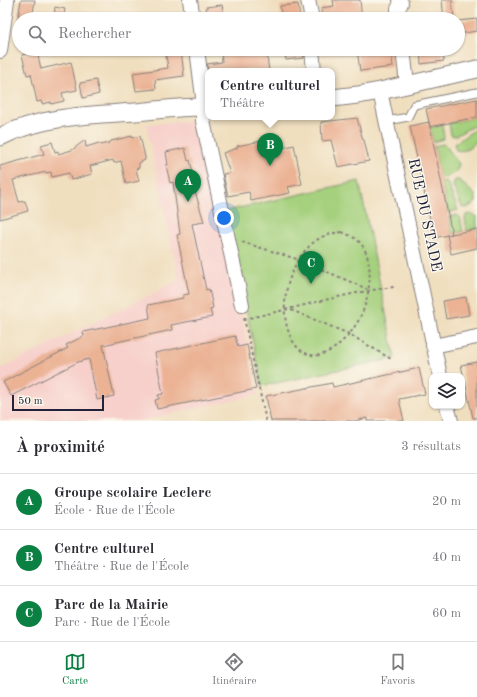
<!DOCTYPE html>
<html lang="fr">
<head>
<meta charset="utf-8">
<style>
  :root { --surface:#fff; --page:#f7f7f7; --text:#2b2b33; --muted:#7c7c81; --line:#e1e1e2; --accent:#0b8043 }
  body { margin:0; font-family:"Old Standard TT",serif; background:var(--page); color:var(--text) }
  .controls { position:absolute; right:12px; bottom:12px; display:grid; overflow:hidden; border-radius:8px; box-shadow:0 1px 3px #0004 }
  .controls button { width:36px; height:36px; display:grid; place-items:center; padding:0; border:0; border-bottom:1px solid var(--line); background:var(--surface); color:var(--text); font:20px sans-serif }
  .scale { position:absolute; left:12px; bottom:10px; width:92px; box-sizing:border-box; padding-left:4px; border:2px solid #22223b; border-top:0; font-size:11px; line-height:14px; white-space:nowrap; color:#22223b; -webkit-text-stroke:3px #fbf7ec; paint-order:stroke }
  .you { position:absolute; left:224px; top:218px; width:14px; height:14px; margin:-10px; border:3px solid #fff; border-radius:50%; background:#1a73e8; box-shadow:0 0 0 6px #1a73e833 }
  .badge { display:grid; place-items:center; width:26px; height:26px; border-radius:50%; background:var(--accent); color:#fff; font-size:13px; font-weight:700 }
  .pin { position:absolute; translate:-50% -33px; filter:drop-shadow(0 1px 2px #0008) }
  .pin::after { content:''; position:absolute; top:21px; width:14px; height:12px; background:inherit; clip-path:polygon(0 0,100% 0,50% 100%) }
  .popup { position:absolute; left:205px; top:68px; width:130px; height:52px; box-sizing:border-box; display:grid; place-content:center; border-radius:8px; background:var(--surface); filter:drop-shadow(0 1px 3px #0005); font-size:13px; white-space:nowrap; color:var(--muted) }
  .popup b { font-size:15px; color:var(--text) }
  .popup::after { content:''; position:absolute; left:50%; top:100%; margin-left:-8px; border:8px solid transparent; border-top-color:var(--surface) }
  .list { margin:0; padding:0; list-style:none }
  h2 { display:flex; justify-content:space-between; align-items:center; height:52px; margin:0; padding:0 16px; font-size:17px }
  h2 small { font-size:13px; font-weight:400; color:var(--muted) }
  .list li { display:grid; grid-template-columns:26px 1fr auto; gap:12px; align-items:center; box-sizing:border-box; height:56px; padding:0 16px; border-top:1px solid var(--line) }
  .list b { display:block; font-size:15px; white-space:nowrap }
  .list p { margin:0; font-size:13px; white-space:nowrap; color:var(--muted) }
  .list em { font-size:13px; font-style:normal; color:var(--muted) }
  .icon { flex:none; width:22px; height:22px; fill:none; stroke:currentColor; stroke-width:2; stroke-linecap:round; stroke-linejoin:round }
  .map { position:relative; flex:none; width:477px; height:421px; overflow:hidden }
  .search { position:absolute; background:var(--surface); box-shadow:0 1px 3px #0004; left:12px; right:12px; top:12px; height:44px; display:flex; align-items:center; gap:10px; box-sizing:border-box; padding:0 14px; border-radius:22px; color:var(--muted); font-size:15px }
  .sheet { height:220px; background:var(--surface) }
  nav { display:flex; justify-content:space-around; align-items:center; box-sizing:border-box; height:56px; border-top:1px solid var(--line); background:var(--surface); font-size:11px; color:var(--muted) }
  nav a { display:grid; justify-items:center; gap:2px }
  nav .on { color:var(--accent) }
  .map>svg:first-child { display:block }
  .built { fill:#f7d0cb }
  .green { fill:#a5d07d; stroke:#64795c }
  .building { fill:#ebb294 }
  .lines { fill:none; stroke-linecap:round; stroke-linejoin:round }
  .service-casing { stroke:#89807d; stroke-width:9 }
  .minor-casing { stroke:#89807d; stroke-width:16 }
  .tertiary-casing { stroke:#89807d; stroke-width:19 }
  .path { stroke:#89807d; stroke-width:2; stroke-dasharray:3 3; stroke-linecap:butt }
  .service { stroke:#fff; stroke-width:7 }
  .minor { stroke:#fff; stroke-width:14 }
  .tertiary { stroke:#fff; stroke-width:17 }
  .labels { text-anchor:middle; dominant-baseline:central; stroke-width:3; stroke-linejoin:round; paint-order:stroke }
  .street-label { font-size:15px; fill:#22223b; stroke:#fbf7ec }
</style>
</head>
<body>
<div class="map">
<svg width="477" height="421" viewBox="0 0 477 421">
  <rect width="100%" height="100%" fill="#fbf7ec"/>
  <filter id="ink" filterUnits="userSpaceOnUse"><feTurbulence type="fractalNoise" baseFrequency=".025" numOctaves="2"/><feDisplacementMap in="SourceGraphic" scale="8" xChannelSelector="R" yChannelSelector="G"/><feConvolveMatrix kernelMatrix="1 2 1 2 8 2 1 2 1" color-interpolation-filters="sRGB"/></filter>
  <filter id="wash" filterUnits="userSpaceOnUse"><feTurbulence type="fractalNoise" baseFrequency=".012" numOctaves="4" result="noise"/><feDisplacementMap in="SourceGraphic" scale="16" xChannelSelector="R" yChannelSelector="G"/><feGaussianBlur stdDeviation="0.9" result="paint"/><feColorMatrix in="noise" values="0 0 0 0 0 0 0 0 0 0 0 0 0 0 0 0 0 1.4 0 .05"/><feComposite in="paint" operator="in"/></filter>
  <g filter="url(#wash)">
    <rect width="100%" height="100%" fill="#f0dfbf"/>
    <path class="built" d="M 195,121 L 240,311 L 258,395 L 138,421 L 0,421 L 0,369 L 179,280 L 146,124 Z"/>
    <path class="green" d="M 477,117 L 477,124 L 455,136 L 451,135 L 449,123 Z
      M 442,125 L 444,137 L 443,139 L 433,142 L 430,127 Z
      M 477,128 C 477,131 477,136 477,139 C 474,147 464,153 456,150 L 454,144 Z
      M 443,144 L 446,146 L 459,164 C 458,174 449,176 440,178 L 434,146 Z
      M 456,180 L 459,180 L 476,196 L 476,202 L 467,208 L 462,207 L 453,186 L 454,181 Z
      M 359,181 L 395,358 L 262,386 L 226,211 Z
      M 445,181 L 447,182 L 458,210 L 448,213 L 441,182 Z
      M 469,214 L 477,216 L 477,229 L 467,231 L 465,219 L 466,215 Z
      M 457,215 L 460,217 L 463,231 L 452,234 L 449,217 Z"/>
    <g id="blocks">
      <path class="building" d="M 21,0 L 35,0 L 32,19 L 18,19 Z
        M 333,0 L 360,0 L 362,19 L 322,19 L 321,8 L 334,6 Z
        M 442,0 L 452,0 L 454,19 L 444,19 Z
        M 298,4 L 300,19 L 282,19 L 280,6 Z
        M 222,5 L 224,19 L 208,19 L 206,7 Z
        M 55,7 L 65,9 L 63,19 L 54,19 Z
        M 477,19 L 477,31 L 458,34 L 458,21 Z
        M 165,49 L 181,49 L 184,76 L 155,80 L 156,89 L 136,91 L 133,73 L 168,68 Z
        M 237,49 L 238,53 L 266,49 L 269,71 L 255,71 L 255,69 L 239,71 L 208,71 L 207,64 L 222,62 L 221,50 Z
        M 284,49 L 303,49 L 304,58 L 286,60 Z
        M 357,49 L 391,49 L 393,67 L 360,71 Z
        M 420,49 L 443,49 L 444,61 L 421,64 Z
        M 37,51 L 41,69 L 71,62 L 77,90 L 62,93 L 64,101 L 51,104 L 51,102 L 42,104 L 41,101 L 37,102 L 31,74 L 27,75 L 22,55 Z
        M 96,80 L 99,94 L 83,98 L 80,83 Z
        M 477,99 L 477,117 L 430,127 L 452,234 L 434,238 L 410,126 L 429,122 L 430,127 L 426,109 Z
        M 357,118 L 363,140 L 364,140 L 369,161 L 338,167 L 331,140 L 322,141 L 321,122 Z
        M 132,136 L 132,138 L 140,136 L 145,157 L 145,160 L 139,163 L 139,168 L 136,169 L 139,181 L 126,184 L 121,161 L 114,163 L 113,160 L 90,166 L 92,174 L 71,180 L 69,173 L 52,177 L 51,172 L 46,173 L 46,172 L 13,180 L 19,202 L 25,201 L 28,211 L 0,219 L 0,166 L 44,154 L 41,145 L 52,142 L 55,152 L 58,151 L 58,154 L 72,150 L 85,140 L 86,147 L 99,143 L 101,145 L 109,143 L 111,141 Z
        M 280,137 L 282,148 L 294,145 L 302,184 L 288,187 L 290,193 L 251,201 L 249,192 L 228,196 L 223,174 L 230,173 L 223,153 L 237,148 L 237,146 Z
        M 185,148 L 188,161 L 190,160 L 194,178 L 191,178 L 204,222 L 192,224 L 206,290 L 209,289 L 213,308 L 210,309 L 212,317 L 171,325 L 172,330 L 103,345 L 114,396 L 97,400 L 89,359 L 78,362 L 11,396 L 3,382 L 68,348 L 66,345 L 84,336 L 83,332 L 150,318 L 148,305 L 183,298 L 183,295 L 189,294 L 177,235 L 180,234 L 173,182 L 170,183 L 166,165 L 168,165 L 166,152 Z
        M 477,229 L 477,248 L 451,254 L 447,235 Z
        M 466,297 L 469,315 L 446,319 L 443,301 Z
        M 235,336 L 238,347 L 247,345 L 256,389 L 157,409 L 155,400 L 159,399 L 158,395 L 163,394 L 155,353 Z
        M 477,362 L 477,418 L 473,418 L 461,365 Z
        M 419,368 L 425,394 L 399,399 L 404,421 L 367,421 L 367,418 L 355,421 L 271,421 L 266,396 L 332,383 L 333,387 Z"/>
    </g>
  </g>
  <g filter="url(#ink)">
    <use href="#blocks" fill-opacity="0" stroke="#89807d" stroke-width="1"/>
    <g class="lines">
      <g class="service-casing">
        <path id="service" d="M 387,121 L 408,117 L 414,105 L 477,92"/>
      </g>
      <g class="minor-casing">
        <path id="minor" d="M 190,0 L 193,19
          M 308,0 L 312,19
          M 399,19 L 398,9 L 401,3 L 400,0
          M 197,49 L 203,97 L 203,121 L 242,305
          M 312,49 L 314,71
          M 403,49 L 407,84
          M 0,51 L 7,0
          M 380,91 L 440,376
          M 433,346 L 477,337
          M 447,406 L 451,421"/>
      </g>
      <g class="tertiary-casing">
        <path id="tertiary" d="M 332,98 L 358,95 L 380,91 L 477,69
          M 0,137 C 40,116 90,115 135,112 C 159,110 184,106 208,107"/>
      </g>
      <path class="path" d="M 342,232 C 349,235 357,238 362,245 C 376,265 369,307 355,326 C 350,334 344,340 337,346 C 331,351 320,357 312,355 C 300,353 293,344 289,333 C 278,304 289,262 314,242 C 323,235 332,233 342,232 Z
        M 242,242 L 300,260 L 367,289
        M 291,310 L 349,334 L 391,359
        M 244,318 L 266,421
        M 244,319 C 294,309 343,293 394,287"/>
      <use href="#service" class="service"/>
      <use href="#minor" class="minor"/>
      <use href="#tertiary" class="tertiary"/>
    </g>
  </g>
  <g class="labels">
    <g class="street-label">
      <text transform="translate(424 215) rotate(78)">RUE DU STADE</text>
    </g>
  </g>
</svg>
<div class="controls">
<button><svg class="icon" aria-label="layers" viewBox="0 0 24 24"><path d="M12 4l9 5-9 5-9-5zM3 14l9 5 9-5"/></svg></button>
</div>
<div class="scale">50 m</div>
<div class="you"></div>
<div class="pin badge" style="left:188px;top:202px">A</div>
<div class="pin badge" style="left:270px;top:166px">B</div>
<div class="popup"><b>Centre culturel</b>Théâtre</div>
<div class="pin badge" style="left:311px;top:284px">C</div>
<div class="search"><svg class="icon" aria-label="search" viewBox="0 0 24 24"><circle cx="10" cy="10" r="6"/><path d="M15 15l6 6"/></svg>Rechercher</div>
</div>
<section class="sheet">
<h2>À proximité<small>3 résultats</small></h2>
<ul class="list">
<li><span class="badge">A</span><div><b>Groupe scolaire Leclerc</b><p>École · Rue de l'École</p></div><em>20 m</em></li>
<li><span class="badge">B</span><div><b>Centre culturel</b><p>Théâtre · Rue de l'École</p></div><em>40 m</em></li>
<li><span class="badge">C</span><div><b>Parc de la Mairie</b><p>Parc · Rue de l'École</p></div><em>60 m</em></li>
</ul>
</section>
<nav>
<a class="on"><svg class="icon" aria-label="map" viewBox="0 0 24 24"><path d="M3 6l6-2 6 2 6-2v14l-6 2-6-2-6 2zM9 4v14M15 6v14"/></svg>Carte</a>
<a><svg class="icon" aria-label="directions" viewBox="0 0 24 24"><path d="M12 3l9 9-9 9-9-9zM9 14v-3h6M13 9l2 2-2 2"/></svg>Itinéraire</a>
<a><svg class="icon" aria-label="saved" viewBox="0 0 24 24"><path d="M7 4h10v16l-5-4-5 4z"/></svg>Favoris</a>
</nav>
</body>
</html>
